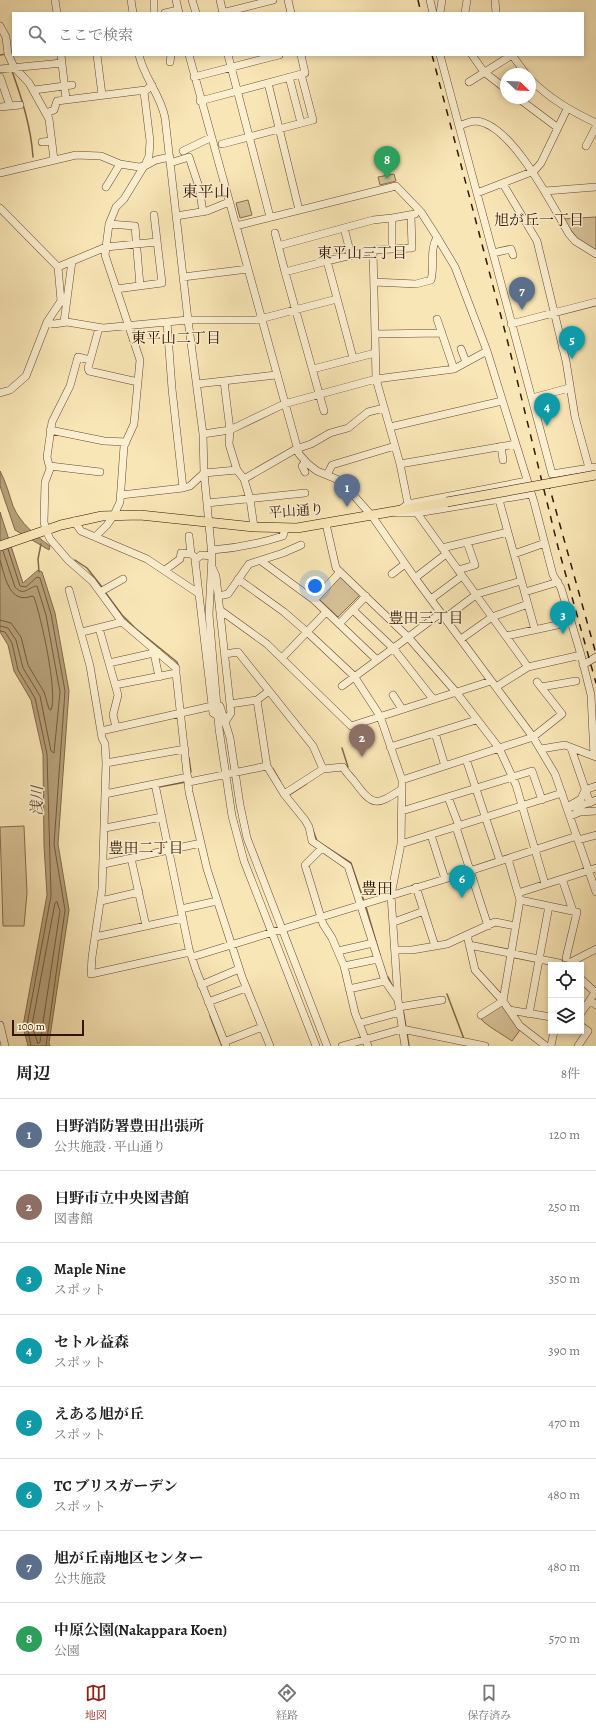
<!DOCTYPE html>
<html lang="ja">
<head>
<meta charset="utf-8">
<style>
  :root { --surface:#fff; --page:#f6f6f6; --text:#222; --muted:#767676; --line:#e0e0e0; --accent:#8f2418 }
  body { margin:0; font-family:Alegreya,"Noto Serif JP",serif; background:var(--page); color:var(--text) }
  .controls { position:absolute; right:12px; bottom:12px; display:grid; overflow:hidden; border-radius:0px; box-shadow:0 2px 6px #0003 }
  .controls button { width:36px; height:36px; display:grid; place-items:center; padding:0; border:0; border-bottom:1px solid var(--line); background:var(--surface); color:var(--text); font:20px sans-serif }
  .compass { position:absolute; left:500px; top:68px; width:36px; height:36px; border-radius:50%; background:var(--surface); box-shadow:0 2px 6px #0003; rotate:113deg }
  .scale { position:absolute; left:12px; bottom:10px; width:72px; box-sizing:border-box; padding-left:4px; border:2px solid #321501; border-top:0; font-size:11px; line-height:14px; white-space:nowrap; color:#321501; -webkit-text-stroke:3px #fbefd0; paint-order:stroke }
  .you { position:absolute; left:315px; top:586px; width:14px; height:14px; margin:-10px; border:3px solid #fff; border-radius:50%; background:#1a73e8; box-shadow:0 0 0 6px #1a73e833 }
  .badge { display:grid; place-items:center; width:26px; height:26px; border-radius:50%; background:var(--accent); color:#fff; font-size:13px; font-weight:700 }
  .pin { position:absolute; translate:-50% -33px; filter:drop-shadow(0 1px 2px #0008) }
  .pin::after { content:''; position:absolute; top:21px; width:14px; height:12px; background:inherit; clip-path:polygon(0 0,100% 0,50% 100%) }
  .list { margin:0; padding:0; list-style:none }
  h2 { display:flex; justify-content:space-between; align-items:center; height:52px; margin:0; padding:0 16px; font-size:17px }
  h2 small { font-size:13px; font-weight:400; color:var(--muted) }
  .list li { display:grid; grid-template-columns:26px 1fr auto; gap:12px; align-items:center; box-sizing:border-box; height:72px; padding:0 16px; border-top:1px solid var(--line) }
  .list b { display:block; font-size:15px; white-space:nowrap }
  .list p { margin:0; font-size:13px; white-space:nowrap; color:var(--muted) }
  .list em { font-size:13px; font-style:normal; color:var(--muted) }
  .icon { flex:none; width:22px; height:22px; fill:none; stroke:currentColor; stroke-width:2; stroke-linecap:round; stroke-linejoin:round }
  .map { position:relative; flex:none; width:596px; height:1046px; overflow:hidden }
  .search { position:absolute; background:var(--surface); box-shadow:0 2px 6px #0003; left:12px; right:12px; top:12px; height:44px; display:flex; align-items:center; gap:10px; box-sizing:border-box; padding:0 14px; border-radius:0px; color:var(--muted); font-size:15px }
  .sheet { height:628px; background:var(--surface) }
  nav { display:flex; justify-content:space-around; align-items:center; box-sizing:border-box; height:56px; border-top:1px solid var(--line); background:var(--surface); font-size:11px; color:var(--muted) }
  nav a { display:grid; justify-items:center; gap:2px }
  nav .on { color:var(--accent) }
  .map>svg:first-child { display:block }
  .green { fill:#d7c297; stroke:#846c4c }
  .water { fill:#b59f78; stroke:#816848 }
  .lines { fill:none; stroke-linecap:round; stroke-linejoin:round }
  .shore { stroke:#745a3c; stroke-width:1 }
  .stream { stroke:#816848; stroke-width:1.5 }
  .minor-casing { stroke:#64492e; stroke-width:8 }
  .major-casing { stroke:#321501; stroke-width:10 }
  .minor { stroke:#fbefd0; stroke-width:7 }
  .major { stroke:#f9e6b6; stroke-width:9 }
  .rail { stroke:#321501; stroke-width:1.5; stroke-dasharray:7 7; stroke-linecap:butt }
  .major-bridge-casing { stroke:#321501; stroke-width:10; stroke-linecap:butt }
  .major-bridge { stroke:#f9e6b6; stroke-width:9 }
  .labels { text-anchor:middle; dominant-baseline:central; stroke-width:3; stroke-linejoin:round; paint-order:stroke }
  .street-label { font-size:14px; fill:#321501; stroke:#fbefd0 }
  .neighbourhood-label { font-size:15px; fill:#321501; stroke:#fbefd0 }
  .water-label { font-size:15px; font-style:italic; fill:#664c31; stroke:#fbefd0 }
  .quarter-label { font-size:16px; fill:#321501; stroke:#fbefd0 }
</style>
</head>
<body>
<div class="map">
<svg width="596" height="1046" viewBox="0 0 596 1046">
  <rect width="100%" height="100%" fill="#f9e6b6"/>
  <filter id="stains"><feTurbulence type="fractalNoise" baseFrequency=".005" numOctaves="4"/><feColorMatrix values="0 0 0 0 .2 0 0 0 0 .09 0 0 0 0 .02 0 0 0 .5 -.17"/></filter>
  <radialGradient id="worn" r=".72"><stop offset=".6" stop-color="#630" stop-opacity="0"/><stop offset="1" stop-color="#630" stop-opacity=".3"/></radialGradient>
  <path class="green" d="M 394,174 L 396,181 L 380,185 L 378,177 Z
    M 248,200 L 252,215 L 240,218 L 236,203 Z
    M 596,217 L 596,252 L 578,239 L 562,219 Z
    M 339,575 L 361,594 L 338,617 L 319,599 Z
    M 24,826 L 27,893 L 24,926 L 3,926 L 0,827 Z
    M 501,1004 L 520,1030 L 512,1041 C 505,1036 484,1024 481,1019 L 488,1011 Z"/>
  <path class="water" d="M 0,471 C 6,482 9,494 13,506 C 20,523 36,536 50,546 L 49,550 L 15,530 L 0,486 Z
    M 0,512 L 23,583 L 38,570 L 42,572 L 55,613 L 69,691 L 58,844 L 69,910 L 49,1043 L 50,1046 L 28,1046 L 23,1026 L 47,895 L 44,846 L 43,754 L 31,700 L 14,671 L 8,645 L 0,632 Z"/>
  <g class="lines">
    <path class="shore" d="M 8,549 L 20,586 L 26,587 L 37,577 L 40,578 L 51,614 L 65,691 L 54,844 L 65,910 L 46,1046
      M 0,560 C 5,576 9,605 32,596 L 34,597 C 41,617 58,692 51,710 L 49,709 L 44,692 L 28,665 L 21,637 L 11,623 L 0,620
      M 0,626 L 8,628 L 16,640 L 23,668 L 40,696 L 51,751 L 54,753 L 60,692 L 46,615 L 37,586 C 28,587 24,597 15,587 L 3,551
      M 0,631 L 5,632 L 12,643 L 18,670 L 35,698 L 47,754 L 51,896 L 27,1025 L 31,1046
      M 57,902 L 60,911 L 40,1042 L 38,1044 L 32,1025 L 55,903 Z"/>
    <path class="stream" d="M 0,55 L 6,54
      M 12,71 C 22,99 31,127 33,157
      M 75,560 L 87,568 L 102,587
      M 39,572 L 38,559 L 41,544
      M 105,592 L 122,615 L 135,628 L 177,662 L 178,665
      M 342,748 L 348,767 L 346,767
      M 189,758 L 191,772
      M 273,769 L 280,781
      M 159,787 L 186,782
      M 289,795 L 306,784
      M 313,830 L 317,841 L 351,863 L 364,901
      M 366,907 L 380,955
      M 388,977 L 392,985
      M 447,994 L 464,1039
      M 403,1009 L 406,1027
      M 210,1016 L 222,1046
      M 407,1033 L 409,1046"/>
    <g class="minor-casing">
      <path id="minor" d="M 55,0 L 57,13
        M 131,0 L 133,13
        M 176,0 L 179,13
        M 192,0 L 196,13
        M 220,0 L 223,13
        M 288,0 L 291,13
        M 430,0 L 433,13
        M 495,0 L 496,13
        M 154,13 L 154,0
        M 165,13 L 178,10
        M 222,13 L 273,0
        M 440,13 L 442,0
        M 465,13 L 467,0
        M 0,26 L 6,37 L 8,54 L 14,67 L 29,83 L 49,119 L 54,160
        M 61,55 L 66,99
        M 97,55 L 102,95
        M 139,55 C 144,78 161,95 165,118 L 188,320 L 203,434 L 204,473 L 212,556 L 209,614 L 219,729 L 232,816 L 244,861 L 316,1046
        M 189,55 L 299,454 L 308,464 L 317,471 L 341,481 L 372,516 L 415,578 L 533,737 L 555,774 L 596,892
        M 228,55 L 270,217
        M 440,55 L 552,474 L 596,467
        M 472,55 L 484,72 L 506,89
        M 512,55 L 526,74
        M 170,62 L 171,55
        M 0,69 L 62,63
        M 0,77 L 10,106
        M 194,77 L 279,55
        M 289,77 L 301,123
        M 530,79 C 550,99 571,111 596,123
        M 469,82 L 512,55
        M 268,83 L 299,210
        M 34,90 L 72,85
        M 518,98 L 558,128
        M 200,101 L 305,73 L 301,55
        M 0,107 L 20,105
        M 46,113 L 54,110 L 57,101 L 145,90
        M 459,126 C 464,124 470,121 476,121 C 512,124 552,205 569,234 L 575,241 L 596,254
        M 42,142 L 52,141
        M 222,144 L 313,120 L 301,74
        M 586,146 L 596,127
        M 183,151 L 210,138
        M 170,163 L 189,157 L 199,187 L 203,212
        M 0,173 L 76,155 L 101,156 L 120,164 L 139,167 L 145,166 L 156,160 L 170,157
        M 503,184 L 537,241 L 566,361 L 575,417 L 589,468 L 592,471
        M 106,187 L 120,164
        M 545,191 L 596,187
        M 477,193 L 534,171 L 541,163 L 567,109
        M 0,208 L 58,267 L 61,301 L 47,322 L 26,376 L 10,390 L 0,393
        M 176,216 L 207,211 L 229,202
        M 109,224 L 135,226 L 140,286
        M 236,226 L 396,186 L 421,212 L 437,237 L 455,267 L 487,351 L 534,502 L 553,575 L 561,588 L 581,655 L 591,695 L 594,756
        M 344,228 L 351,255
        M 275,233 L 285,272 L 327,261 L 353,358
        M 278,246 L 373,220 L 392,218
        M 392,248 L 392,218 L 415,214
        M 373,250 L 375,334
        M 493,253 L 511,249 L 513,255
        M 327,261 L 373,250 L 412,248 L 411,215
        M 58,267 L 106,247 L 157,242
        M 285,272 L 324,411
        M 183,277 L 248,269
        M 374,282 L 416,284 L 431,280 C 435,265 429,251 437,237
        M 116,289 L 162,283 L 154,215
        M 437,319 L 454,369
        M 47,322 L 54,324 L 67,322 L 103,328 L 188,320 L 256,320 L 337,299
        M 64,322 L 72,261
        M 167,322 L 172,389 L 183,488
        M 511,324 L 596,302
        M 99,328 L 88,368 L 89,371 L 138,382
        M 562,347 L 577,346
        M 461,349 L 466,362
        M 90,360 L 78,357 L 70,386 L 52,422 L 47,457 L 50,469 L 45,482 L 44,522 L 46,530 L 50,539 L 68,560 L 92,581 L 122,622 L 176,668 L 176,673
        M 313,369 L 375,353
        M 224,381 L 230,430 L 229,444 L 237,470 L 244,479 L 250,499 L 254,527
        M 197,384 L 276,375
        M 532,398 L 569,388
        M 390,427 L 502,401
        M 50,430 L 104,441 L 126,442
        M 203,434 L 230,430 L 284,404 L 376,379 L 454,369 L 487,351
        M 395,446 L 376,379 L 375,334 L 442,333
        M 501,446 L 503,460
        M 400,464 L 408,504
        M 50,466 L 100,472
        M 305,472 L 302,466 L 305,462
        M 327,475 L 332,465 L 395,446 L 400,464 L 516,444
        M 244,479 L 296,449 L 311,444 L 330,433 L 348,428 L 368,412 L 384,408
        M 121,495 L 183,488 L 190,486 L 204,473 L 237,470
        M 499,500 L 535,630
        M 207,503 L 305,493
        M 400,510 L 408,504 L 527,481
        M 397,513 L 417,513 L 531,494
        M 417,513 L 528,667
        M 74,521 L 81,531 L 147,559 L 198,593
        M 326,524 L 336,568 L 408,637 L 456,692 L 499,748 L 516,785 L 545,884
        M 189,536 L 191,554
        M 95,537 L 107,525 L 114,515 L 120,502 L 124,446 L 134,424 L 135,413 L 140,360 L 105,255 L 109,224 L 116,207 L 124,199 L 146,163 L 149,156 L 150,141 L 144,92 L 152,85
        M 442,548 L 508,532
        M 212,550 C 238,548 258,544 283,536 L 285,529
        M 514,554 L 545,543
        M 212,556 L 201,555 L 195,560 L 213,713 L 218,716
        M 261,561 L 314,600 L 377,660
        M 212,567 L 216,576 L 230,704 L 231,713 L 225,722
        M 165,570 L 180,559 L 181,553 L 191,554 L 196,558
        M 458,570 L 475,565 L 467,542
        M 392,574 L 405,564
        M 415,578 L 446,554
        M 238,579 L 284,612 L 307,632 L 354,676 L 380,716 L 402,780 L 401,844 L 391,895 L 398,1000 L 405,1046
        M 69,590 L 90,666 L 102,738 L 105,744 L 106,763
        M 100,592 L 123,579
        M 525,592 L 558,582
        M 218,596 L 228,594 L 249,564 L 283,553 L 301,545
        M 431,599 L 462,576
        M 314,600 L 340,572
        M 220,610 L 267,644 L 351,726 L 491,681
        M 353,610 L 393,648 L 433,699
        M 445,618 L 477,594 L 521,581
        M 339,624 L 366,596
        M 99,628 L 118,695 L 113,715 L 116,727
        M 82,632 L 122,622
        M 506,636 L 571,622
        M 461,639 L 492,617 L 528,604
        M 154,653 L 159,677
        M 225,654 L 238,652 L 313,746 L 323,769
        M 282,658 L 326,612
        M 109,663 L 158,652
        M 583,665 L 596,657
        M 115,685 L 176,673 L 189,792 L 207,869 L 242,977 L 270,1046
        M 342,686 L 441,613
        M 496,687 L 528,667 L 581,655
        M 541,687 L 576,681
        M 269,691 L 257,700 L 267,766 L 284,794 L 305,820 L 309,827 L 312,841 L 348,866 L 385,981 L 398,1000
        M 393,695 L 402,709
        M 230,704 L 257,700
        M 220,706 L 230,738 L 240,805 L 247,838 L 327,1046
        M 101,731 L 212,706
        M 435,733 L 445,766
        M 390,747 L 476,720
        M 571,748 L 590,803
        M 185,749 L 106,763 L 102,889 L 92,957 L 91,974 L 190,952
        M 541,749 L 565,745 L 596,757
        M 466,759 L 500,861
        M 402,780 L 533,737 L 562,714 L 537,682
        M 189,782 L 267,766
        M 155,784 L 189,949 L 196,970 L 226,1046
        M 105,794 L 188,777
        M 284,794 L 323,769 L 343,767 C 346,773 350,776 354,781 C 373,807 376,806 402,789
        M 448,797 L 459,826
        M 567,807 L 581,799 L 585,790 L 596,786
        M 569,807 L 577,807 L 596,800
        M 402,811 L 532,771 L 542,800
        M 570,816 L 580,812 L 596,811
        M 456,827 L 488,926
        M 105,828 L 162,817
        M 431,835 L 445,879
        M 578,840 L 596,835
        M 401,844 L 562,793
        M 321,849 L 305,865 L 323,924 L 332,938 L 344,966 L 355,1013 L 368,1046
        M 131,858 L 146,926
        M 104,864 L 201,843
        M 562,879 L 573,911
        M 416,887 L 435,946
        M 518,893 L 596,868
        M 520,900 L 577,912 L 566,958
        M 101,901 L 139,892
        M 181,909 L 217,901
        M 394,922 L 424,911
        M 467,935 L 475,970 L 503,1001 L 520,1026 L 546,1046
        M 95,937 L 183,918
        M 469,945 L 559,963
        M 396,950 L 412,950 L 447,944 L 495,922 L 516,926
        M 338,951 L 373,943
        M 192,957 L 445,879 L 577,836
        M 571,962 L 596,949
        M 344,966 L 378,959
        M 581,979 L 595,992 L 590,1000 L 596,1005
        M 201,985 L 239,969
        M 349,989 L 385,981
        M 208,1002 L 246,988
        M 399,1007 L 442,1000
        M 509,1010 L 551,1017
        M 581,1013 L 590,1000
        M 529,1014 L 549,906
        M 481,1015 L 503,1001 L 520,900 L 508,859
        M 360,1023 L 400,1012
        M 0,1025 L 5,1046
        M 224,1042 L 262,1027
        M 342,1046 L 402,1029 L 485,1046
        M 551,1046 L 554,1031
        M 578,1046 L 588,1031 L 581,1026"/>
    </g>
    <g class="major-casing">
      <path id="major" d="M 0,546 L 61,525 L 102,516 L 140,515 L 254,527 L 297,528 L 447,502"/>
    </g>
    <use href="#minor" class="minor"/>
    <use href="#major" class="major"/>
    <path class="rail" d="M 418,0 L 421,13
      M 432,55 L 507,339 L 558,547 L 596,683
      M 548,482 L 596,654"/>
    <g class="major-bridge-casing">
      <path id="major-bridge" d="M 447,502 L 596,475"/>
    </g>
    <use href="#major-bridge" class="major-bridge"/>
  </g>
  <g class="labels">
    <g class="street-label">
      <text transform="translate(296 511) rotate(-4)">平山通り</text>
    </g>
    <g class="neighbourhood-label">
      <text x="539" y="220">旭が丘一丁目</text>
      <text x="362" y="253">東平山三丁目</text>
      <text x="176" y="338">東平山二丁目</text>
      <text x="426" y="618">豊田三丁目</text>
      <text x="146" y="848">豊田二丁目</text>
    </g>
    <g class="water-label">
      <text transform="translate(37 801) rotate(-89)">浅川</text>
    </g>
    <g class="quarter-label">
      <text x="206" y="192">東平山</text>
      <text x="377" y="889">豊田</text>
    </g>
  </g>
  <rect width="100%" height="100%" filter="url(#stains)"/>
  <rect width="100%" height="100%" fill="url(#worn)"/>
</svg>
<div class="controls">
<button><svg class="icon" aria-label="locate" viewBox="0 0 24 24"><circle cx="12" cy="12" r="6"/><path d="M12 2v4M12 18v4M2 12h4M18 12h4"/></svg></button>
<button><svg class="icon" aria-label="layers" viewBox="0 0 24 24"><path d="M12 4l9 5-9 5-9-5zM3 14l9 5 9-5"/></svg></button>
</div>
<svg class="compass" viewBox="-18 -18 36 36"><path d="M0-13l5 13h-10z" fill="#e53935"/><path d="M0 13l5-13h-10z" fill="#767676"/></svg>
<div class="scale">100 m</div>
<div class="you"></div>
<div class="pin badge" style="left:347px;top:507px;background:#5c6f8a">1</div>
<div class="pin badge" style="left:362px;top:757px;background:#8d6e63">2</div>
<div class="pin badge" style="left:563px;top:634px;background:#0f9aa8">3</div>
<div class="pin badge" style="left:547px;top:426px;background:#0f9aa8">4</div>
<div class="pin badge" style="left:572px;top:359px;background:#0f9aa8">5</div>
<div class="pin badge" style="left:462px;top:898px;background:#0f9aa8">6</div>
<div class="pin badge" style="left:522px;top:310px;background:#5c6f8a">7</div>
<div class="pin badge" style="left:387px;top:179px;background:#2e9e5b">8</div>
<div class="search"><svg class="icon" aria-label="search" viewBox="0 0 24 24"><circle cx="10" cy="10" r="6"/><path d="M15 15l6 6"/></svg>ここで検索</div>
</div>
<section class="sheet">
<h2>周辺<small>8件</small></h2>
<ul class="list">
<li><span class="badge" style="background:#5c6f8a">1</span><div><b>日野消防署豊田出張所</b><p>公共施設 · 平山通り</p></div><em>120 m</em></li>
<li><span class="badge" style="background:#8d6e63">2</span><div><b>日野市立中央図書館</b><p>図書館</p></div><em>250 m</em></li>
<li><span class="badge" style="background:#0f9aa8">3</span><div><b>Maple Nine</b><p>スポット</p></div><em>350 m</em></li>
<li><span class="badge" style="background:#0f9aa8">4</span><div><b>セトル益森</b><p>スポット</p></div><em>390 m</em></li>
<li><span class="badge" style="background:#0f9aa8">5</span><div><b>えある旭が丘</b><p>スポット</p></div><em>470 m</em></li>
<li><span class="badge" style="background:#0f9aa8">6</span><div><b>TC ブリスガーデン</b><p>スポット</p></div><em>480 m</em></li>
<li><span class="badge" style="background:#5c6f8a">7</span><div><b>旭が丘南地区センター</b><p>公共施設</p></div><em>480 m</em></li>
<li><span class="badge" style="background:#2e9e5b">8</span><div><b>中原公園(Nakappara Koen)</b><p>公園</p></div><em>570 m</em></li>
</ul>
</section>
<nav>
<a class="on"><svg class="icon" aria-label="map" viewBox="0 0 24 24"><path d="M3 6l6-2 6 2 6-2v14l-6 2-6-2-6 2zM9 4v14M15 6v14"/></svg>地図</a>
<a><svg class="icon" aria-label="directions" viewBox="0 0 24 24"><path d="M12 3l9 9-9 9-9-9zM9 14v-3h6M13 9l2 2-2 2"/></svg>経路</a>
<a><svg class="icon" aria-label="saved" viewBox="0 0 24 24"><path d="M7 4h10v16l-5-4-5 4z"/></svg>保存済み</a>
</nav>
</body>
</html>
